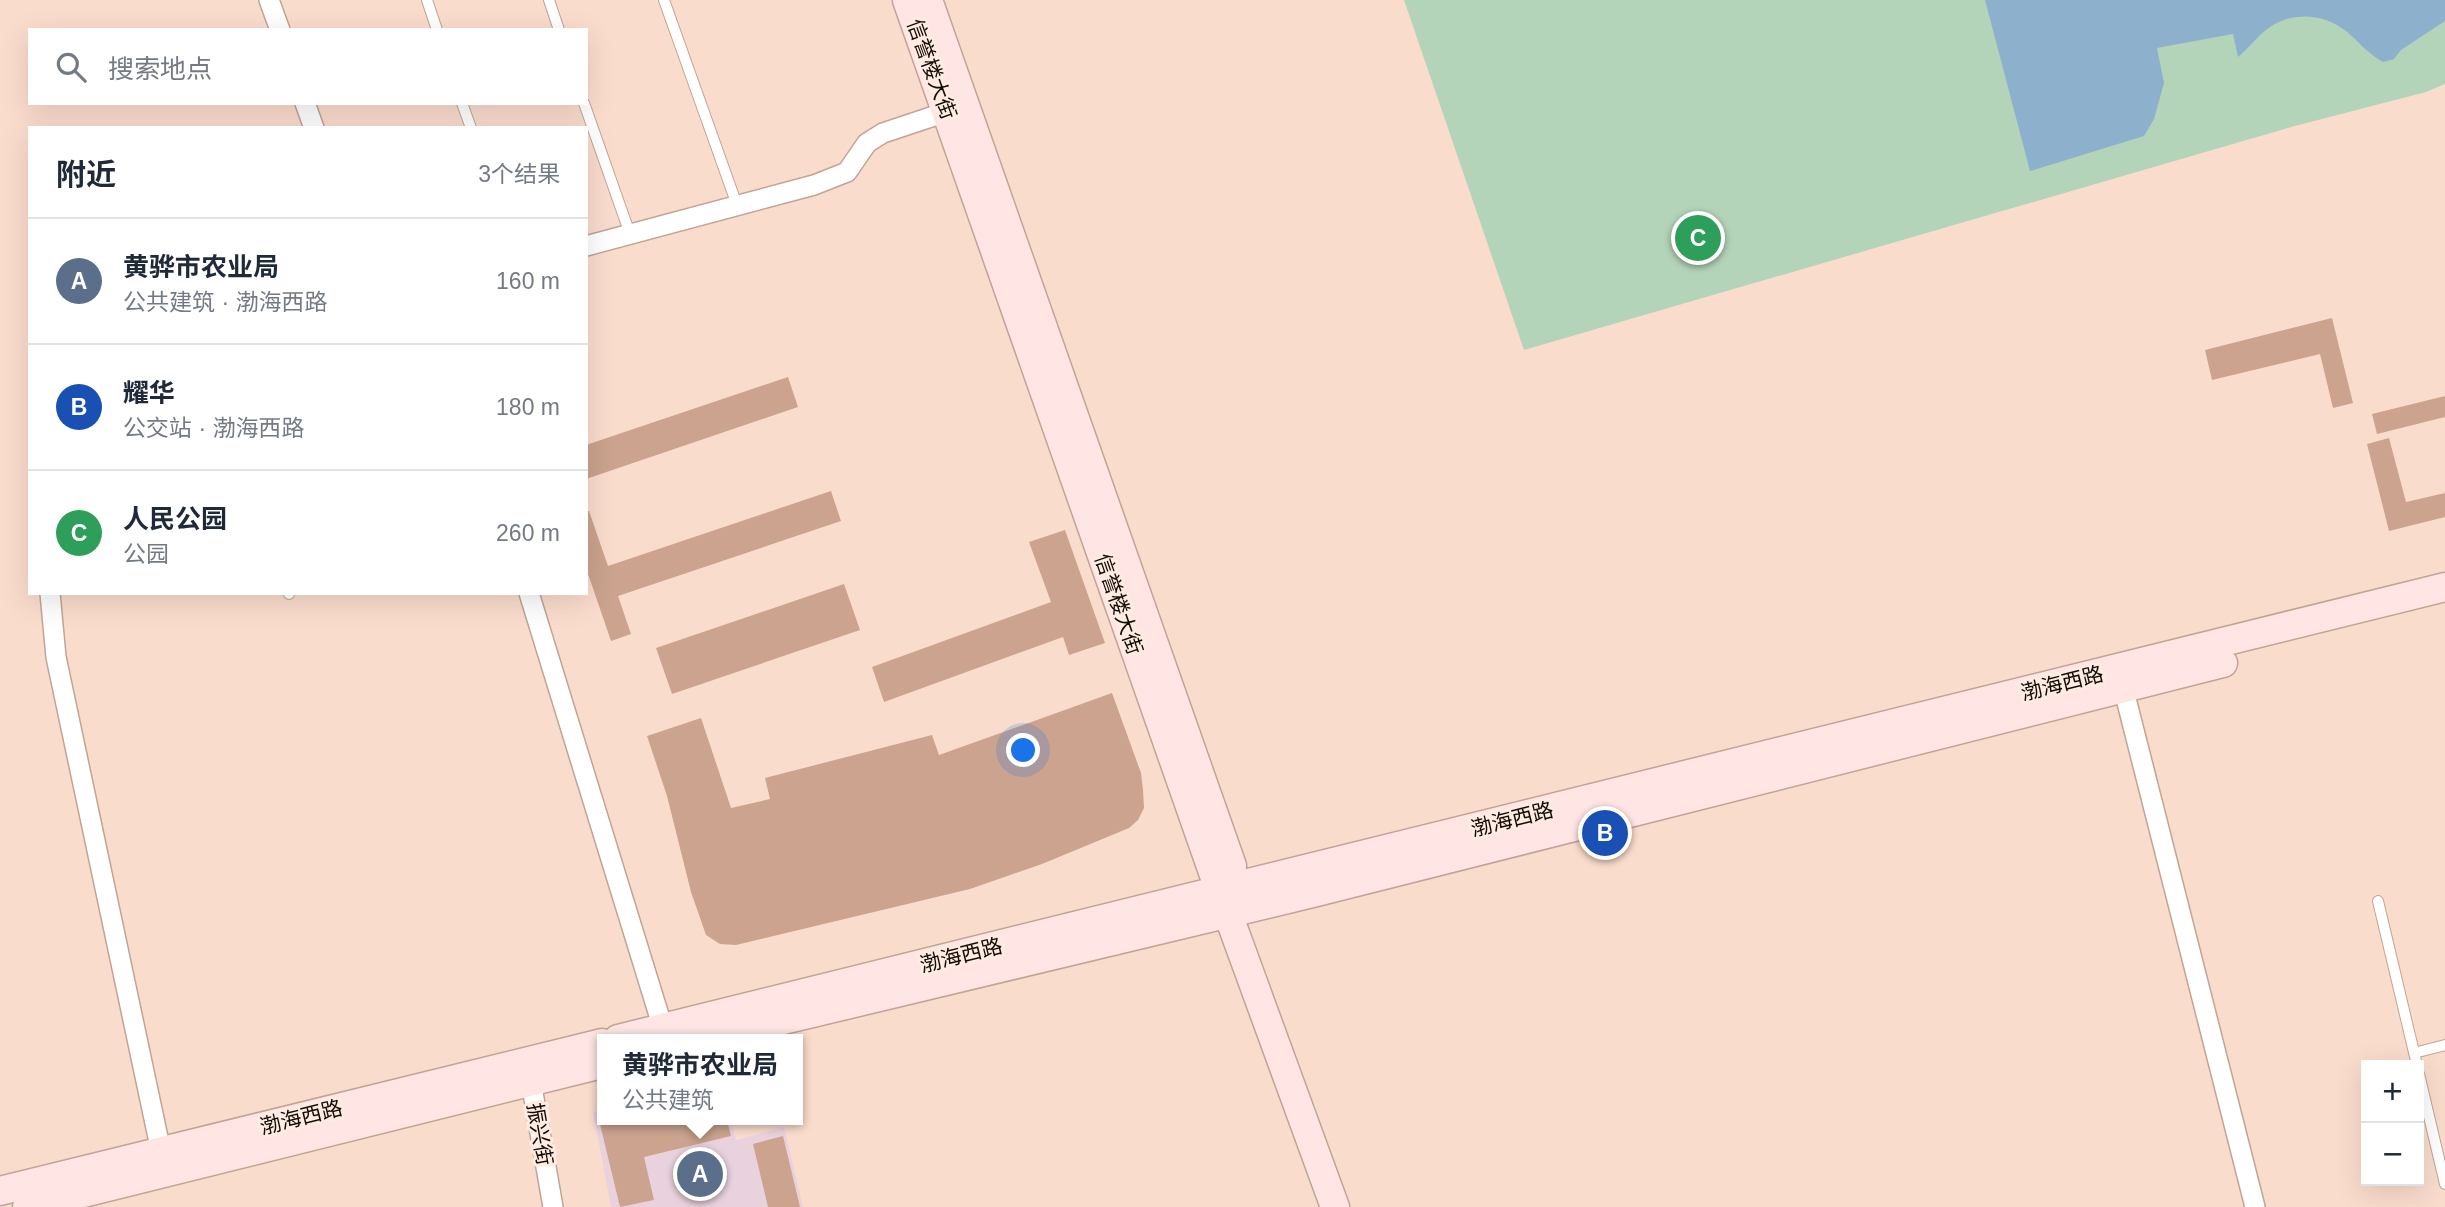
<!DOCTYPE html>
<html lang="zh">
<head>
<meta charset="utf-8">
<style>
  :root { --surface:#fff; --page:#f6f6f7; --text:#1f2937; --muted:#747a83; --line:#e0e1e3; --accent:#111827 }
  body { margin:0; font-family:Helvetica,"Noto Sans SC",sans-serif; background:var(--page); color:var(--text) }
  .controls { position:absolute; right:21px; bottom:21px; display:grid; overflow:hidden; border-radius:0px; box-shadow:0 7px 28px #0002 }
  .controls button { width:63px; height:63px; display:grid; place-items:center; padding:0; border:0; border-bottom:2px solid var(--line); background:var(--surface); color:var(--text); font:35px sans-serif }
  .you { position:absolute; left:1024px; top:751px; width:24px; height:24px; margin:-18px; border:5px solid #fff; border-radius:50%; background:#1a73e8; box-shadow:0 0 0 10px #1a73e833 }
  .badge { display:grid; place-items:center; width:46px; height:46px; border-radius:50%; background:var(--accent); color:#fff; font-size:23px; font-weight:700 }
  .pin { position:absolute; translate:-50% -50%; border:4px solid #fff; box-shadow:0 2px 7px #0006 }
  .popup { position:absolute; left:597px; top:1034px; width:206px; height:91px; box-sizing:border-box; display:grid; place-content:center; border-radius:0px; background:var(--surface); filter:drop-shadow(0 2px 5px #0005); font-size:23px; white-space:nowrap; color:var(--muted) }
  .popup b { font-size:26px; color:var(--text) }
  .popup::after { content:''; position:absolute; left:50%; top:100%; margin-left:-14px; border:14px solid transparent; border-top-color:var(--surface) }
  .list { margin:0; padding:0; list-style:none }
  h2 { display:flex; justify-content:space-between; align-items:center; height:91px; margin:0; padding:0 28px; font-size:30px }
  h2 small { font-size:23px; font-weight:400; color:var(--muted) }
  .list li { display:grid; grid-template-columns:46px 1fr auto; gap:21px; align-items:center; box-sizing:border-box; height:126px; padding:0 28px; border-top:2px solid var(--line) }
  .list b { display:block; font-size:26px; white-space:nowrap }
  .list p { margin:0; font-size:23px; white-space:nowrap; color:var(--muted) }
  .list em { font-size:23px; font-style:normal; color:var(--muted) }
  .icon { flex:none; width:38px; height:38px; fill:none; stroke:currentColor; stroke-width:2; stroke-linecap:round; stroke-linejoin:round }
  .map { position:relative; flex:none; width:2445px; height:1207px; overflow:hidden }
  .search { position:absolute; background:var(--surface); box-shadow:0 7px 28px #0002; left:28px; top:28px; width:560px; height:77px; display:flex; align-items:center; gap:18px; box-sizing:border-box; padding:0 24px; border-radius:0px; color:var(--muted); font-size:26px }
  .panel { position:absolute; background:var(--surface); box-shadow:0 7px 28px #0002; left:28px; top:126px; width:560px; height:469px; border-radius:0px }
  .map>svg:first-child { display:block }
  .commercial { fill:#e9d2dd }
  .green { fill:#b4d4b9 }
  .water { fill:#8db1cd }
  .building { fill:#cba38e }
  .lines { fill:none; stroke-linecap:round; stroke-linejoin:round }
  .lane-casing { stroke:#c0a495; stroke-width:12 }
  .street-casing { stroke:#c0a495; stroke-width:22 }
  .secondary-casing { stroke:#c0a495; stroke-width:31 }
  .lane { stroke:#fff; stroke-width:10 }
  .street { stroke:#fff; stroke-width:19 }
  .secondary { stroke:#ffe6e4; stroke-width:28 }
  .labels { text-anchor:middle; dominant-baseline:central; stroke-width:6; stroke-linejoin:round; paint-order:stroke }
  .street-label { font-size:21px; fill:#140b06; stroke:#feece3 }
</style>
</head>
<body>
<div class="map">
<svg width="2445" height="1207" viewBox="0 0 2445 1207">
  <rect width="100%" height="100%" fill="#fadccd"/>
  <path class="commercial" d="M 602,1110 L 602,1120 L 730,1120 L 736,1140 L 784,1127 L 803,1207 L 611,1207 L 593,1112 Z"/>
  <path class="green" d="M 1404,0 L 2445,0 L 2445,84 L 2426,92 L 2295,126 L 1524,350 Z"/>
  <path class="water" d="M 1985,0 L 2445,0 L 2445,21 L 2401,50 L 2394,59 L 2383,62 C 2368,54 2359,42 2346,31 C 2324,14 2294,11 2270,27 C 2258,35 2249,48 2238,57 L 2233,34 L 2157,48 L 2164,83 L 2154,119 L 2144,136 L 2030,171 Z"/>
  <path class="building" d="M 2332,318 L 2353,403 L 2333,408 L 2320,354 L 2212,380 L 2205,350 Z
    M 788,377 L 798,407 L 586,479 L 586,445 Z
    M 2445,396 L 2445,417 L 2377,434 L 2372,414 Z
    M 2389,438 L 2406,502 L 2445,493 L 2445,517 L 2389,531 L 2367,444 Z
    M 831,491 L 841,521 L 618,596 L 631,634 L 611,641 L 586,568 L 586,511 L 589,511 L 608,566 Z
    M 1065,530 L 1105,643 L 1069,655 L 1063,637 L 884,702 L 872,667 L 1051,602 L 1029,542 Z
    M 844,584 L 860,630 L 672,694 L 656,648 Z
    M 1112,693 L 1141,773 L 1143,790 L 1144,808 L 1138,820 L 1129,828 L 1042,864 L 970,889 L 736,945 L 720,944 L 706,935 L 691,892 L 667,796 L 647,736 L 701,718 L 731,808 L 770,799 L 765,778 L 932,735 L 939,755 Z
    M 599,1120 L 727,1120 L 731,1136 L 644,1157 L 654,1200 L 620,1207 Z
    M 783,1136 L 800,1207 L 768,1207 L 753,1144 Z"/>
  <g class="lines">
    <g class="lane-casing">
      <path id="lane" d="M 427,0 L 437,30
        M 549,0 L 559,30
        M 664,0 L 737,205
        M 462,103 L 471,128
        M 584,103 L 630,234
        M 289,593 L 289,594
        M 2378,901 L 2417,1065
        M 2414,1053 L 2445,1045
        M 2419,1074 L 2445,1184"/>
    </g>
    <g class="street-casing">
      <path id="street" d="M 269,0 L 280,30
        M 305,103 L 314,128
        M 586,246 L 814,185 L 847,172 L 867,143 L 883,133 L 958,108
        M 50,593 L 56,657 L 163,1161
        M 529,593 L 666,1038
        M 2121,679 L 2255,1207
        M 529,1070 L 553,1207"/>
    </g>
    <g class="secondary-casing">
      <path id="secondary" d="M 907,0 L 1220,892 L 1335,1207
        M 928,0 L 1232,866
        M 618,1039 L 2445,587
        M 704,1039 L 1313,893 L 2223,663
        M 0,1191 L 602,1043
        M 27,1207 L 602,1064"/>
    </g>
    <use href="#lane" class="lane"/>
    <use href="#street" class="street"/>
    <use href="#secondary" class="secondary"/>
  </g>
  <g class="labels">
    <g class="street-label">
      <text transform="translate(932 69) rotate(70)">信誉楼大街</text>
      <text transform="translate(1119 604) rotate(71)">信誉楼大街</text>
      <text transform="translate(2062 683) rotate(-14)">渤海西路</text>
      <text transform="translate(1512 819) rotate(-14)">渤海西路</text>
      <text transform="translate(961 955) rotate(-14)">渤海西路</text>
      <text transform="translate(301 1117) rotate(-14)">渤海西路</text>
      <text transform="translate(540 1134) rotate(80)">振兴街</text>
    </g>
  </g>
</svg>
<div class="controls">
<button>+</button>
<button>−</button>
</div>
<div class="you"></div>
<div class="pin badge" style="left:700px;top:1174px;background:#5c6f8a">A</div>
<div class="popup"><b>黄骅市农业局</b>公共建筑</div>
<div class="pin badge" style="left:1605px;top:833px;background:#1a4fb4">B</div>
<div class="pin badge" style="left:1698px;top:238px;background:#2e9e5b">C</div>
<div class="search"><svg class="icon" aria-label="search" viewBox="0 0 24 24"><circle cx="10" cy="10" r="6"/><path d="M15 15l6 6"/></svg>搜索地点</div>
<section class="panel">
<h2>附近<small>3个结果</small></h2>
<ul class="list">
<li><span class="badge" style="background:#5c6f8a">A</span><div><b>黄骅市农业局</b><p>公共建筑 · 渤海西路</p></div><em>160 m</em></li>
<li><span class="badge" style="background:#1a4fb4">B</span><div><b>耀华</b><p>公交站 · 渤海西路</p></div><em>180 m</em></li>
<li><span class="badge" style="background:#2e9e5b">C</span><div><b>人民公园</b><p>公园</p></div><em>260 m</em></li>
</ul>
</section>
</div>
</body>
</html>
